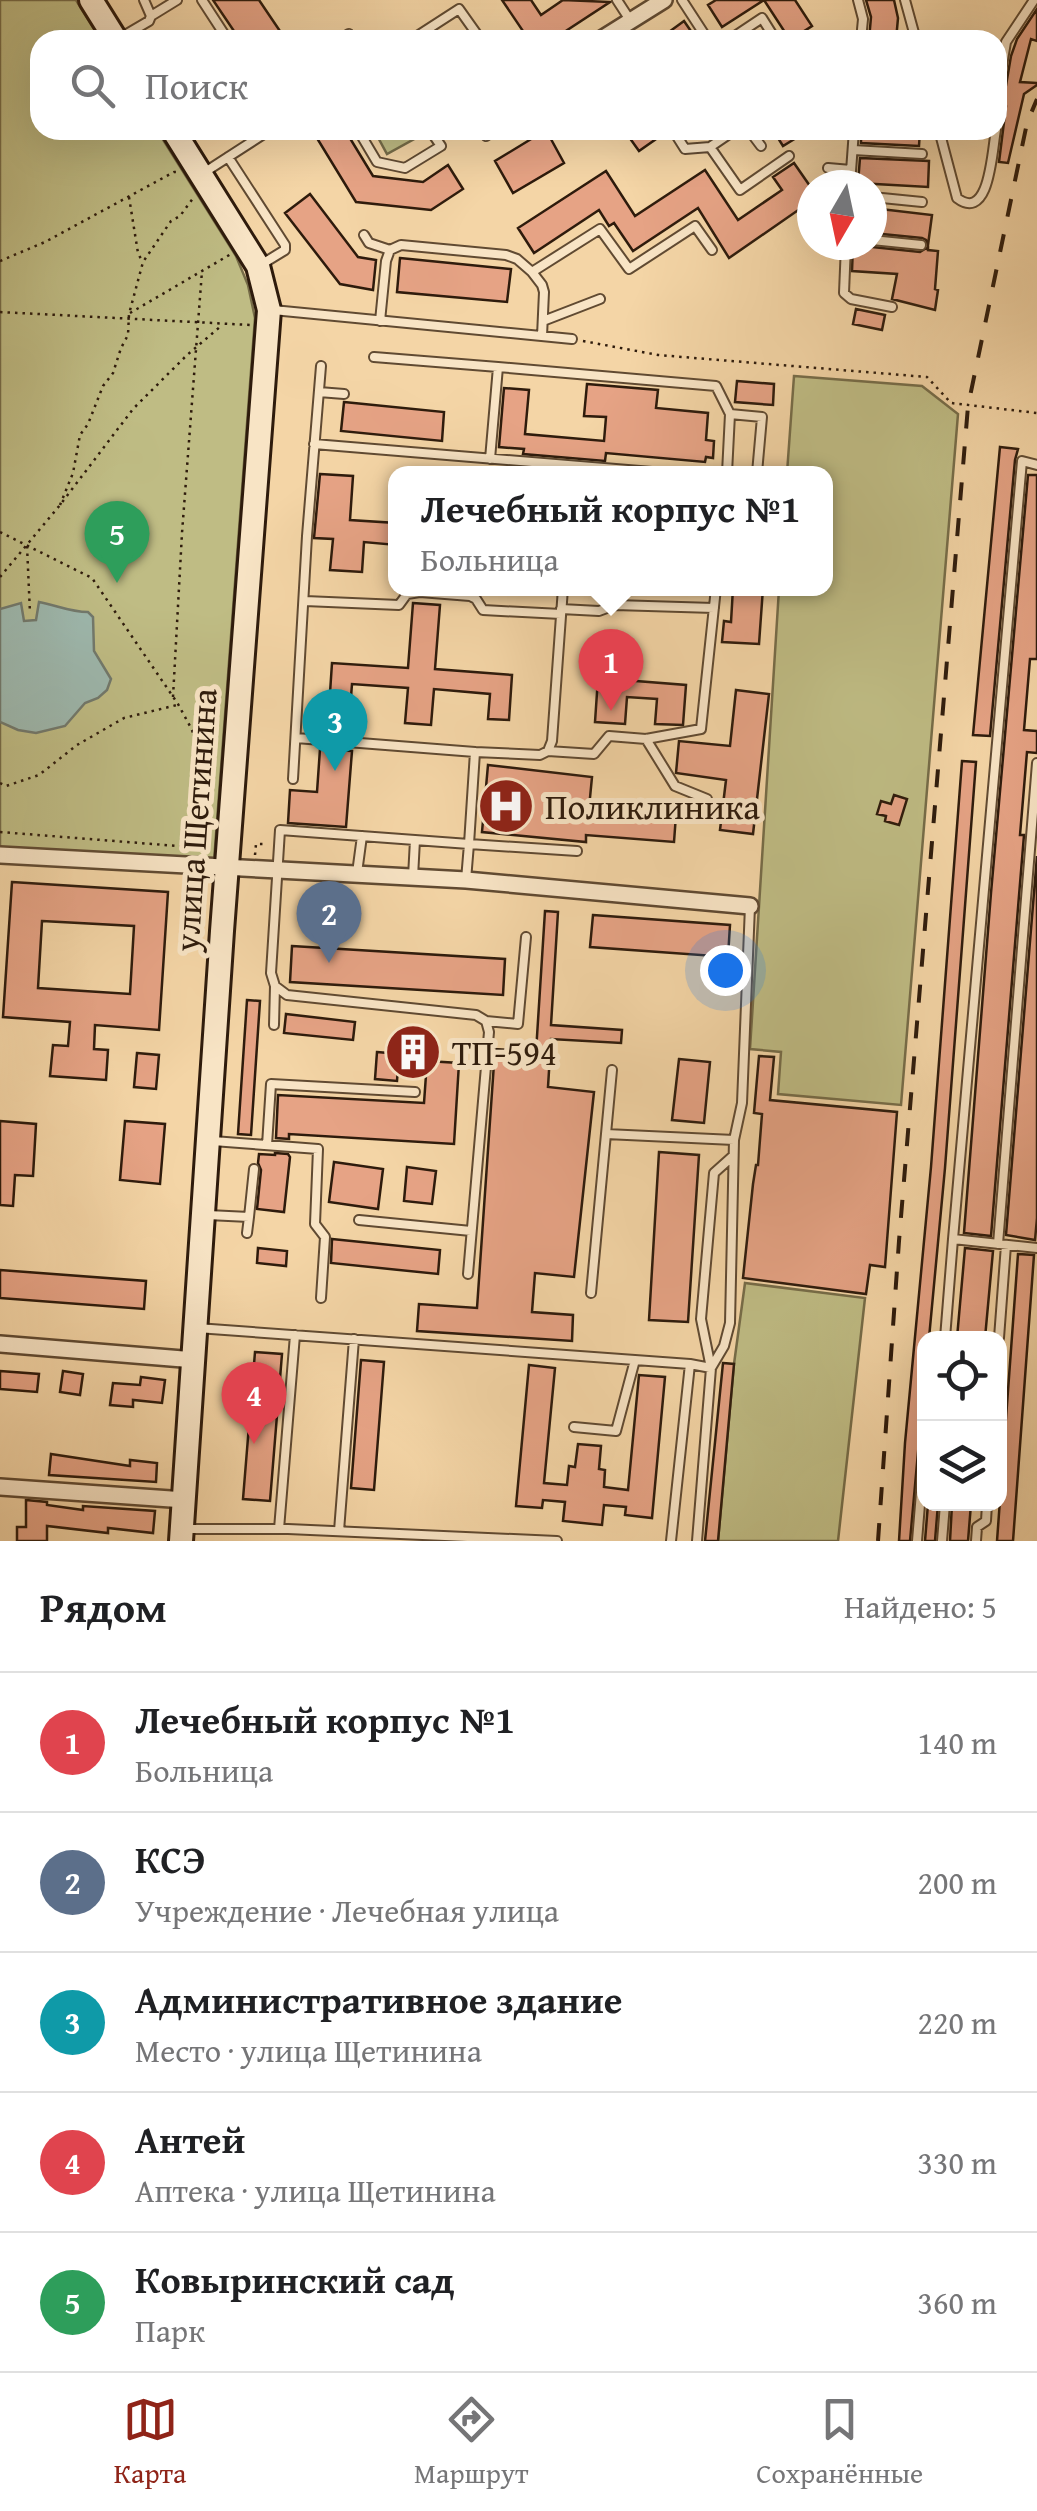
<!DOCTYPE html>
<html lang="ru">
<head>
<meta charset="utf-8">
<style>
  :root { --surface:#fff; --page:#f6f6f6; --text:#202124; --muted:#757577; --line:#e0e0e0; --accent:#8f2418 }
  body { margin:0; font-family:"Gentium Book Plus",serif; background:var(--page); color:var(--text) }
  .controls { position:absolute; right:30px; bottom:30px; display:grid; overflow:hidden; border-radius:20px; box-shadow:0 10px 40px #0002 }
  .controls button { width:90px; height:90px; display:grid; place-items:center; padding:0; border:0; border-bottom:2px solid var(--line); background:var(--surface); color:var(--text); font:50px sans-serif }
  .compass { position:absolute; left:797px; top:170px; width:90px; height:90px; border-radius:50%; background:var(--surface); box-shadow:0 10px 40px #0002; rotate:189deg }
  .you { position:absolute; left:725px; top:970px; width:35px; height:35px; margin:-25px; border:8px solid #fff; border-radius:50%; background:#1a73e8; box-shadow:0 0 0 15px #1a73e833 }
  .badge { display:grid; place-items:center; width:65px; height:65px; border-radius:50%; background:var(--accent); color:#fff; font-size:32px; font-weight:700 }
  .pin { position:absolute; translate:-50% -82px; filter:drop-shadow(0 2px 5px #0008) }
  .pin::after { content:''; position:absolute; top:52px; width:35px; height:30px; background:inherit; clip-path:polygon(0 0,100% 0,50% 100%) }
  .popup { position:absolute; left:388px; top:466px; width:445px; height:130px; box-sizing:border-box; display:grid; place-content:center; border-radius:20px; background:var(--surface); filter:drop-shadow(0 2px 8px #0005); font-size:32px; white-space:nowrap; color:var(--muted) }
  .popup b { font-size:38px; color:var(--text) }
  .popup::after { content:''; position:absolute; left:50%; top:100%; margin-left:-20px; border:20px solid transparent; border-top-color:var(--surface) }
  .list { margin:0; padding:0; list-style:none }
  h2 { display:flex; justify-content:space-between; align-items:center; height:130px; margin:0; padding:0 40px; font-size:42px }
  h2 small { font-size:32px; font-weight:400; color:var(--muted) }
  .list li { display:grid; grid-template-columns:65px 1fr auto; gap:30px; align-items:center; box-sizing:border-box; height:140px; padding:0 40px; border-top:2px solid var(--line) }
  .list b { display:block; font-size:38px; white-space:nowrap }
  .list p { margin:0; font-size:32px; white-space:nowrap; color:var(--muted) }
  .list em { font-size:32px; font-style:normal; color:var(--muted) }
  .icon { flex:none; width:55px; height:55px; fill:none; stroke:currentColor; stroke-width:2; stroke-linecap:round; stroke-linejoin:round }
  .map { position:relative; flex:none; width:1037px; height:1541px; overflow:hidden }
  .search { position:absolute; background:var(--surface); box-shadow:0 10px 40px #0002; left:30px; right:30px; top:30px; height:110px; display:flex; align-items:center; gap:25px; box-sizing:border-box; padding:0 35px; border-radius:30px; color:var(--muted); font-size:38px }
  .sheet { height:830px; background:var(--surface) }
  nav { display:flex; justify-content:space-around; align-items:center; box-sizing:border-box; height:140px; border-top:2px solid var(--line); background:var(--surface); font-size:28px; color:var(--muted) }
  nav a { display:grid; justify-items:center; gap:5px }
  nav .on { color:var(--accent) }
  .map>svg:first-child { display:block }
  .green { fill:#bfbc84; stroke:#766c48; stroke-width:2.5 }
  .water { fill:#9db8ae; stroke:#71796d; stroke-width:2.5 }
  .building { fill:#e6a385; stroke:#2e1b0c; stroke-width:2.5; fill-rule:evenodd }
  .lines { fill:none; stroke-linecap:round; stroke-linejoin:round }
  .lane-casing { stroke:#604a32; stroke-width:12 }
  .street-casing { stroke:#604a32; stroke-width:20 }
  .secondary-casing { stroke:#2e1b0c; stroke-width:28 }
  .path { stroke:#2e1b0c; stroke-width:2.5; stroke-dasharray:2.5 5; stroke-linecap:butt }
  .lane { stroke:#f8e4c5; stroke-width:8 }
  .street { stroke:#f8e4c5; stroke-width:15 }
  .secondary { stroke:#f8e4c5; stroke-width:22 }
  .rail { stroke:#2e1b0c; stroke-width:4; stroke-dasharray:18 18; stroke-linecap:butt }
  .labels { text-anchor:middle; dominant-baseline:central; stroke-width:10; stroke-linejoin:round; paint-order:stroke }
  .poi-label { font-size:35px; fill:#2e1b0c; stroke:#f8e4c5; text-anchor:start }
  .street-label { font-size:35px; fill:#2e1b0c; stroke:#f8e4c5 }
</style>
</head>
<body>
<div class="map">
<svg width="1037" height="1541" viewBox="0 0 1037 1541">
  <rect width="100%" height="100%" fill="#f4d5a6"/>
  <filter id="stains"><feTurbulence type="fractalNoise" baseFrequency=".002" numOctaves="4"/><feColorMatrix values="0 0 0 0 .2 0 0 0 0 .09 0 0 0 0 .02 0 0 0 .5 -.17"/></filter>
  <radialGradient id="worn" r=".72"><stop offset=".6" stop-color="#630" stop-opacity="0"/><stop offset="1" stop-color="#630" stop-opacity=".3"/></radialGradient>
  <path class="green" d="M 0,0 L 76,0 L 101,40 L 40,40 L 40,130 L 157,130 L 236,256 L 248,285 L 255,318 L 214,861 L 0,848 Z
    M 374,130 L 411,130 L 416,138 L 387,154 Z
    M 794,376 L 922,386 L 958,414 L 901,1105 L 778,1094 L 781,1052 L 750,1049 L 779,589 L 826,588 L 826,473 L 787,473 Z
    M 745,1283 L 865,1298 L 838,1541 L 718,1541 L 734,1364 Z"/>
  <path class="water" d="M 39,602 C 56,605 70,612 88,612 L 93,617 L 94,651 L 111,679 L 107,690 L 98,698 L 85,703 L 65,726 L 36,733 L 18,730 L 0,722 L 0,609 L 21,603 L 24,621 L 36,620 Z"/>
  <path class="building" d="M 213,0 L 259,0 L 286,40 L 240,40 Z
    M 502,0 L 531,0 L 541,15 L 563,0 L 610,2 L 552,40 L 529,40 Z
    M 716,0 L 795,0 L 812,26 L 790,40 L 764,0 L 722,27 L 708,5 Z
    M 866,0 L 894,0 L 898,18 L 896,40 L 869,40 L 871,17 Z
    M 1037,9 L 1037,41 L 1031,39 L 1020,82 L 1037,83 L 1037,85 L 1024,94 L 1008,163 L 999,162 L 1006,106 L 1004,97 L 1011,56 L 1017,39 Z
    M 684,21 L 697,40 L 658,40 Z
    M 312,130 L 345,130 L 373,176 L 423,182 L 448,165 L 463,189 L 431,210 L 356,202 Z
    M 546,130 L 564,163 L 513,193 L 495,161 Z
    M 624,130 L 666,130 L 666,132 L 639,151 Z
    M 773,130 L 809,130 L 783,146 Z
    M 861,130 L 920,130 L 919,146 L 861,143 Z
    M 860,158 L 929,161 L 928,187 L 858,183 Z
    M 794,163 L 812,189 L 812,196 L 805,201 L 807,204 L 729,258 L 698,208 L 633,251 L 614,223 L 609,226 L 599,210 L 534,253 L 518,228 L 606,171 L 635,216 L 705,170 L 738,220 L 782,190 L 773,177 Z
    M 310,194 L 358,257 L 376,260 L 373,290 L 340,284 L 285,213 Z
    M 872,208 L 932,215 L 928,245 L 926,240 L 922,238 L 872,233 Z
    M 853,245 L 920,252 L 928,247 L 928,250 L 938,251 L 935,289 L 938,290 L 935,310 L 892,299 L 897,274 L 852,271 Z
    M 400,258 L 511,269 L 507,302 L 397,292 Z
    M 856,309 L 885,315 L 882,330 L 853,324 Z
    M 737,381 L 774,384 L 773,405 L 735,402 Z
    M 587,384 L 658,390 L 656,408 L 708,413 L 706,440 L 714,441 L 713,458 L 706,457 L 705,462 L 606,453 L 605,461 L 523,454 L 524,449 L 499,447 L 504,388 L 529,390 L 525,434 L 604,441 L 606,417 L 584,416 Z
    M 344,402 L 444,412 L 442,441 L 341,431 Z
    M 1000,447 L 1018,449 L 1015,460 L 990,736 L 973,735 Z
    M 320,474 L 353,476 L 350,520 L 396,523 L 396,545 L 364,542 L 362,572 L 330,570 L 333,539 L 314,538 Z
    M 1028,475 L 1037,475 L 1037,659 L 1030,659 L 1024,730 L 1037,731 L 1037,753 L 1027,752 L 1020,835 L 1024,835 L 991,1236 L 964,1233 L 991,893 Z
    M 733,588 L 763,588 L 759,644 L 722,642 L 724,621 L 731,622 Z
    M 413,603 L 440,605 L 435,669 L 512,675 L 509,720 L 488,719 L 490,694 L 434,689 L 431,725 L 405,723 L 408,688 L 352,684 L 350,710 L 329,708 L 332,663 L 408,668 Z
    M 598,678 L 686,685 L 683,725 L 655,724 L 657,699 L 627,697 L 625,724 L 595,722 Z
    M 736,690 L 769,694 L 753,834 L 720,830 L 726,780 L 676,773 L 679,741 L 730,746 Z
    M 320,749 L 352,751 L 346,827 L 288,823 L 290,790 L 317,792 Z
    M 962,761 L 976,762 L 945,1168 L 929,1338 L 924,1338 L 924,1386 L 910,1541 L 899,1541 L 905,1443 L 931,1167 Z
    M 488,765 L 592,777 L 589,808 L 676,815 L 674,842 L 586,835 L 586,842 L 482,832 Z
    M 894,795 L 907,799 L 899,825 L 885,821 L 886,816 L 877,814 L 881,801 L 891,804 Z
    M 1037,856 L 1037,1218 L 1035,1240 L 1006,1235 Z
    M 12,882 L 168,892 L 159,1030 L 95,1025 L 94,1049 L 108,1050 L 106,1080 L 50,1076 L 53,1045 L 68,1046 L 70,1022 L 3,1017 ZM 42,921 L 134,926 L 130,994 L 38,988 Z
    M 545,911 L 558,912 L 551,1025 L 622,1030 L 621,1043 L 551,1039 L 548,1087 L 594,1092 L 574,1277 L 535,1273 L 532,1312 L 573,1315 L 572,1341 L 417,1331 L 419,1304 L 477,1308 L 495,1049 L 536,1052 Z
    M 593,915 L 730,925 L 728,957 L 590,947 Z
    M 292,946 L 505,959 L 503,995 L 290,982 Z
    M 247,1000 L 260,1001 L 251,1135 L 238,1134 Z
    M 286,1014 L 355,1022 L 353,1040 L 284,1033 Z
    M 377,1052 L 399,1054 L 397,1081 L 375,1079 Z
    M 137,1053 L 159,1055 L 156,1089 L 134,1087 Z
    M 759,1056 L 774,1057 L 770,1100 L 897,1112 L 885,1267 L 870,1265 L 866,1294 L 743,1278 L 753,1184 L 756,1165 L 758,1165 L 762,1114 L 754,1113 Z
    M 679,1059 L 710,1062 L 704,1123 L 672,1120 Z
    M 427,1061 L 459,1063 L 454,1144 L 289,1134 L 289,1139 L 276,1138 L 278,1095 L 424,1103 Z
    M 0,1121 L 36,1124 L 33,1176 L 15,1175 L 13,1206 L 0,1205 Z
    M 125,1121 L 165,1124 L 160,1184 L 120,1180 Z
    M 659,1152 L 699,1155 L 688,1322 L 649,1320 Z
    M 275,1153 L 288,1154 L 290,1157 L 284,1212 L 257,1209 L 261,1170 L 258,1163 L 259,1154 L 275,1155 Z
    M 334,1162 L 383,1169 L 378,1209 L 329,1202 Z
    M 407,1167 L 436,1171 L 432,1204 L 404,1201 Z
    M 332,1239 L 440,1250 L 438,1274 L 331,1263 Z
    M 258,1248 L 287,1251 L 286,1266 L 257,1263 Z
    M 965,1248 L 993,1251 L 985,1338 L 957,1338 Z
    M 1018,1254 L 1034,1255 L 1013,1541 L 997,1541 Z
    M 0,1270 L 146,1281 L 144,1309 L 0,1298 Z
    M 255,1352 L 282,1354 L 270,1501 L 243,1499 Z
    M 361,1360 L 384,1362 L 374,1490 L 351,1488 Z
    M 723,1363 L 734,1364 L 718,1541 L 705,1541 Z
    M 529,1365 L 555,1368 L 544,1483 L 567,1485 L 569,1466 L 575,1467 L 578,1444 L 601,1446 L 599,1469 L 605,1470 L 604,1487 L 628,1490 L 639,1375 L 665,1377 L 652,1518 L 625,1515 L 626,1507 L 604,1505 L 602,1525 L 563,1521 L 565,1502 L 543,1500 L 542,1508 L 516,1506 Z
    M 0,1371 L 39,1374 L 37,1392 L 0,1389 Z
    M 63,1371 L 83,1374 L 80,1395 L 60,1392 Z
    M 141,1377 L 165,1380 L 162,1403 L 133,1400 L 133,1407 L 110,1405 L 113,1383 L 140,1385 Z
    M 51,1454 L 130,1466 L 130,1460 L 157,1463 L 156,1482 L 49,1475 Z
    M 26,1500 L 47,1502 L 47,1505 L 83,1510 L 83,1506 L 155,1511 L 153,1533 L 108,1528 L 108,1533 L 47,1526 L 47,1541 L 17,1541 L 17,1527 L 26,1527 Z
    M 928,1504 L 938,1504 L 935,1541 L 925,1541 Z
    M 952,1504 L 971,1504 L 968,1541 L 950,1541 Z"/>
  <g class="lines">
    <g class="lane-casing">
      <path id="lane" d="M 202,0 L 228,40
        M 617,0 L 630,20
        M 682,0 L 708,40
        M 858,0 L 863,19 L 861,40
        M 905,0 L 916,40
        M 151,16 L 177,0
        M 120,38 L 149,21 L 151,16 L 144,0
        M 339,40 L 349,34
        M 411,40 L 459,9 L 481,40
        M 729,40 L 762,18 L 772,34
        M 997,95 L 1006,42 L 1034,0
        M 997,99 L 997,121
        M 358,130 L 377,162 L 405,168 L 441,146 L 430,130
        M 673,130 L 685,149 L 710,147 L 735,130
        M 749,130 L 761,146
        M 939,130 L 957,198 C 990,223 992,150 996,130
        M 486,136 L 495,130
        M 710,147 L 740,190 L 789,156
        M 853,150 L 922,154
        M 228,157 L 285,245 L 285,250 L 262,264
        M 828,168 L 851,170
        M 205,172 L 270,130
        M 850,185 L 854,130
        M 872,197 L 922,202
        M 364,235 L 369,243 L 390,250
        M 872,240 L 921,245
        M 846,245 L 844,293 L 851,299 L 892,307
        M 532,272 L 600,229 L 629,269 L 695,226 L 712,250
        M 273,310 L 572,339
        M 380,321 L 386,261 L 390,250 L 401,245 L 506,255 L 517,259 L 532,272 L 542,285 L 544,292 L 542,336
        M 543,321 L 600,299
        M 374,357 L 498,367 L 490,459
        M 498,367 L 716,386 L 730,414 L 727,473
        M 319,392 L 344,394
        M 730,414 L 762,417 L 757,473
        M 314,444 L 664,473
        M 1037,465 L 1022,461 L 953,1239 L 1037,1248
        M 305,601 L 399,605 L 407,594 L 420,592 L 470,596 L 476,599 L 483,610 L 561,614
        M 561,609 L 599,611 L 615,605 L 714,608
        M 296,738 L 475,752
        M 646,739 L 675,786 L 707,799
        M 548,751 L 594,754 L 609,736 L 646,739 L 701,729 L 716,588
        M 293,779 L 307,536 L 321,366
        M 357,873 L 362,836
        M 413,877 L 415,840
        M 466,880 L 469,844 L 577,851
        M 486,1021 L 518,1024 L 526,937
        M 274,1025 L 275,986
        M 606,1134 L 734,1140
        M 213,1141 L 318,1149 L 315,1224 L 325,1237 L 321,1298
        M 267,1145 L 271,1084 L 415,1092
        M 208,1215 L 249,1217 L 247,1233
        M 249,1217 L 254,1169
        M 359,1220 L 471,1231
        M 998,1244 L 1037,763
        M 468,1274 L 489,1032 L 486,1021 L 476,1015 L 287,995 L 275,986 L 271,973 L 280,830 L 469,844 L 475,752 L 540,755 L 548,751 L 552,741 L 563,588
        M 591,1293 L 612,1070
        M 197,1328 L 690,1364 L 711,1368 L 701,1319 L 714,1173 L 733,1156
        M 945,1338 L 953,1239
        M 999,1338 L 1006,1245
        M 574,1427 L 616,1431 L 635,1360
        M 187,1529 L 288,1529 L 557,1541
        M 279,1529 L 295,1335
        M 339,1531 L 354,1339
        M 671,1541 L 690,1364
        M 697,1541 L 711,1368 L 724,1346 L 730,1323 L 734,1140 L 742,1103 L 750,906
        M 917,1541 L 924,1456
        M 942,1541 L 945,1504
        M 976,1541 L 977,1527 L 986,1521 L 987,1504"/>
    </g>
    <g class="street-casing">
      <path id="street" d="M 600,40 L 664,0
        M 0,855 L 466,880 L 750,906
        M 0,1344 L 195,1360
        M 0,1487 L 185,1500"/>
    </g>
    <g class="secondary-casing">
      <path id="secondary" d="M 91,0 L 116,40
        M 173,130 L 258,266 L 269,310 L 222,931 L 181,1541"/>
    </g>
    <path class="path" d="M 129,197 L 138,253 L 142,261
      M 0,261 L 45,242 L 174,172 L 177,172
      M 0,312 L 251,325
      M 130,313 L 231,254
      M 583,341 L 658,355 L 927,377 L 951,403 L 1037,413
      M 60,505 L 73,473 L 80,435 L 88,424 L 103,386 L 113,373 L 121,348 L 128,335 L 129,314 L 143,262 L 171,221 L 180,216 L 194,197
      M 0,532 L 92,578 L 178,704 L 191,728 L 210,772 L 204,851
      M 27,546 L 30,613
      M 0,577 L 60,505 L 133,409 L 187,355 L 221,326
      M 173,697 L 182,533 L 202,271
      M 0,783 L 6,786 L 39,775 L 77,745 L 124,718 L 177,705
      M 0,832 L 203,848
      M 255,855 L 256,844 L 267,844"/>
    <use href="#lane" class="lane"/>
    <use href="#street" class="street"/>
    <use href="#secondary" class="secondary"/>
    <path class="rail" d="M 878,1541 L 899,1241 L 968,406 L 1027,123 L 1037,99"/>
  </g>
  <defs>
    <g id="hospital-disc" transform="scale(2.875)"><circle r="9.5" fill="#8f2418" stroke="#f8e4c5"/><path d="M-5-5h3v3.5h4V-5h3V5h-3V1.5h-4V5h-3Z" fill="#fff"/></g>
    <g id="building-disc" transform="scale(2.875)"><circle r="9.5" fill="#8f2418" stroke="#f8e4c5"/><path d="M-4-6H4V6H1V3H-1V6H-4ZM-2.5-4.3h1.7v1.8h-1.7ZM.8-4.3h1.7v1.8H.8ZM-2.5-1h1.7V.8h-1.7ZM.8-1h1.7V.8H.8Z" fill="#fff"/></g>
  </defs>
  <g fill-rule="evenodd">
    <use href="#hospital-disc" x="506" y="806"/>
    <use href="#building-disc" x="413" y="1052"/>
  </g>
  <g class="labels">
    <g class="poi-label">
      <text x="545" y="806">Поликлиника</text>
      <text x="452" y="1052">ТП-594</text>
    </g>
    <g class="street-label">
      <text transform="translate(195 820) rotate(-86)">улица Щетинина</text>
    </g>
  </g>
  <rect width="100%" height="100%" filter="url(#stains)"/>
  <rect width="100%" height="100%" fill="url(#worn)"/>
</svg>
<div class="controls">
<button><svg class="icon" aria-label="locate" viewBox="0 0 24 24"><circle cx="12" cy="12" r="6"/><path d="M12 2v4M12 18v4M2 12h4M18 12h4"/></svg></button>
<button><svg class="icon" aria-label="layers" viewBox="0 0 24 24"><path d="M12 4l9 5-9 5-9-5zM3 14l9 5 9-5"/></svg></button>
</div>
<svg class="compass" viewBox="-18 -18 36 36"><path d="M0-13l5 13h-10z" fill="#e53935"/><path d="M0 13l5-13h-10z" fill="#757577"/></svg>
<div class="you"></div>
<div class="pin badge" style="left:611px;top:711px;background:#e0444e">1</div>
<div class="popup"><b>Лечебный корпус №1</b>Больница</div>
<div class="pin badge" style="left:329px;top:963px;background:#5c6f8a">2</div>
<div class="pin badge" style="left:335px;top:771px;background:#0f9aa8">3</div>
<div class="pin badge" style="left:254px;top:1444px;background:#e0444e">4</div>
<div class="pin badge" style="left:117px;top:583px;background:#2e9e5b">5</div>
<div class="search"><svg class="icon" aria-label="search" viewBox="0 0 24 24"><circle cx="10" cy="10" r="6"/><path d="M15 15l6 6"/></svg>Поиск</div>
</div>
<section class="sheet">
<h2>Рядом<small>Найдено: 5</small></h2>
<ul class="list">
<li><span class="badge" style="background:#e0444e">1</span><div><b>Лечебный корпус №1</b><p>Больница</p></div><em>140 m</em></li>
<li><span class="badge" style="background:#5c6f8a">2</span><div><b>КСЭ</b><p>Учреждение · Лечебная улица</p></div><em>200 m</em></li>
<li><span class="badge" style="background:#0f9aa8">3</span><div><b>Административное здание</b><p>Место · улица Щетинина</p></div><em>220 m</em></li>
<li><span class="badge" style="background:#e0444e">4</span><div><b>Антей</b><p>Аптека · улица Щетинина</p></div><em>330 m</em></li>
<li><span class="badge" style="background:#2e9e5b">5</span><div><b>Ковыринский сад</b><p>Парк</p></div><em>360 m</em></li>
</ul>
</section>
<nav>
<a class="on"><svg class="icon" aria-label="map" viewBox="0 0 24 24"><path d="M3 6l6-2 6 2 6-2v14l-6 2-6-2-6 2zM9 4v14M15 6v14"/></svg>Карта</a>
<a><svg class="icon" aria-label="directions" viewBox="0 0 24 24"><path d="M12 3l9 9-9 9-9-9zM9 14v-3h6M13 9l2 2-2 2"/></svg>Маршрут</a>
<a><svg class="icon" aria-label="saved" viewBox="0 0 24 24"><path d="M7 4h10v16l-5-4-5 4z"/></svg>Сохранённые</a>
</nav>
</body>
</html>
